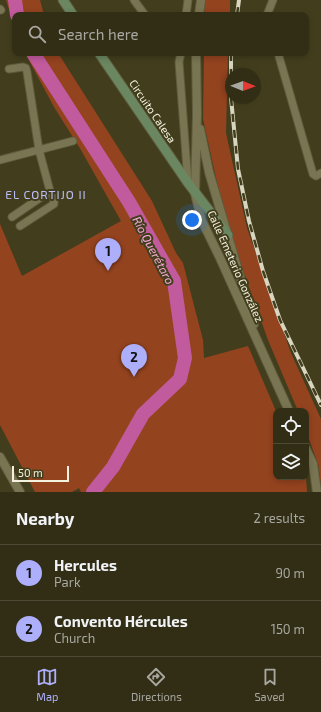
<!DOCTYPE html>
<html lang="en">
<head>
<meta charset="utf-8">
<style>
  :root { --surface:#322e16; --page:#3d3a23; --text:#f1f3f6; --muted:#a8a8a1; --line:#4d4a35; --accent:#adaffb }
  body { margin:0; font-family:"Exo 2",sans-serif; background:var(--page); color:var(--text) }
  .controls { position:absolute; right:12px; bottom:12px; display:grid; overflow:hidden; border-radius:8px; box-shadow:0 2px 6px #0003 }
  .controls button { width:36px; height:36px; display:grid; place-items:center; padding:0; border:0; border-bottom:1px solid var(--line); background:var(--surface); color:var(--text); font:20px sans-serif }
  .compass { position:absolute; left:225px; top:68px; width:36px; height:36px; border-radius:50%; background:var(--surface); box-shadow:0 2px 6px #0003; rotate:91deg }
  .scale { position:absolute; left:12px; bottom:10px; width:57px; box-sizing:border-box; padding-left:4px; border:2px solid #f4f2df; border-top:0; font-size:11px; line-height:14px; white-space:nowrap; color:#f4f2df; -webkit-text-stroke:3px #423e1d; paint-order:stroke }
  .you { position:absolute; left:192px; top:220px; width:14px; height:14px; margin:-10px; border:3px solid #fff; border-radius:50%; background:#1a73e8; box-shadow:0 0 0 6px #1a73e833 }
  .badge { display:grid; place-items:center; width:26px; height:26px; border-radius:50%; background:var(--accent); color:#111; font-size:13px; font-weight:700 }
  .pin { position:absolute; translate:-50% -33px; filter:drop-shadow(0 1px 2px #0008) }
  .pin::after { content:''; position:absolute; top:21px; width:14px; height:12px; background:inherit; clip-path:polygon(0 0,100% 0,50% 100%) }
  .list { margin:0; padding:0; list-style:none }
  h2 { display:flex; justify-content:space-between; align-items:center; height:52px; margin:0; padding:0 16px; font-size:17px }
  h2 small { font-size:13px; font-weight:400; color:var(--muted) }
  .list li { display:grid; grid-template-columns:26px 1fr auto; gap:12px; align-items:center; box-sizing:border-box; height:56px; padding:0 16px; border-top:1px solid var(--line) }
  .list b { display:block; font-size:15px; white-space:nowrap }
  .list p { margin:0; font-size:13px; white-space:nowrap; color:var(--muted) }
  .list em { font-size:13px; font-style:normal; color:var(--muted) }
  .icon { flex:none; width:22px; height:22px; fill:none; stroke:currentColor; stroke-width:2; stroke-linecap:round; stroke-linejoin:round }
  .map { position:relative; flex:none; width:321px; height:492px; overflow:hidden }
  .search { position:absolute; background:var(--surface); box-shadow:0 2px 6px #0003; left:12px; right:12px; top:12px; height:44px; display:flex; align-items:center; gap:10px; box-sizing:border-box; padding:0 14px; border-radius:8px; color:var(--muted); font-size:15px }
  .sheet { height:164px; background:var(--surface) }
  nav { display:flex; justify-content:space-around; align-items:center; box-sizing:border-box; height:56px; border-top:1px solid var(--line); background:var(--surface); font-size:11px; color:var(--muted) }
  nav a { display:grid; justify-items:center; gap:2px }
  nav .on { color:var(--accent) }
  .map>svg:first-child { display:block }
  .green { fill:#94431f }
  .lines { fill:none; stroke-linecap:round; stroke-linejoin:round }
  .river { stroke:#c25a9e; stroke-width:14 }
  .minor-casing { stroke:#5e5a3c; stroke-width:9 }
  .tertiary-casing { stroke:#5e5a3c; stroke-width:10 }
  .secondary-casing { stroke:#5e5a3c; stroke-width:11 }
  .minor { stroke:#797552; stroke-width:7 }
  .tertiary { stroke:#797552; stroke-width:8 }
  .secondary { stroke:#6a8761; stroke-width:9 }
  .rail-casing { stroke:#d8d5c0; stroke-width:4 }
  .rail { stroke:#423e1d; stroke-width:2.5; stroke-dasharray:8; stroke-linecap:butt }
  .labels { text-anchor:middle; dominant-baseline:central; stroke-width:4; stroke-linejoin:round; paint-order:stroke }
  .street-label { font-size:11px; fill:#f4f2df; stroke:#423e1d }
  .neighbourhood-label { font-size:12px; letter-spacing:1px; fill:#bbbef7; stroke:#423e1d }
  .water-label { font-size:12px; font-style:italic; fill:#f9aada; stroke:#423e1d }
</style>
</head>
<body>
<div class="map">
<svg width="321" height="492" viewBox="0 0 321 492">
  <rect width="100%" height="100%" fill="#423e1d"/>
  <path class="green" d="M 6,0 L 40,0 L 44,15 L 15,15 L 15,28 Z
    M 205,0 L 230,0 L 230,15 L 204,15 Z
    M 25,53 L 58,53 L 152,201 L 176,253 L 183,263 L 203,340 L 204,358 L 248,346 L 276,411 L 276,477 L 306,477 L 307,492 L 81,492 L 79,488 L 72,492 L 35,492 L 0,425 L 0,224 L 22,276 L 121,221 L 81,150 L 54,107 Z
    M 204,53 L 228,53 L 226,133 L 247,228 L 291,353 L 321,419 L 321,484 L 318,464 L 306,431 L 306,411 L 298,411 L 268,340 L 226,223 L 203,119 Z"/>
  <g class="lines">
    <path class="river" d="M 15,0 L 17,15
      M 33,53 L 129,202 L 174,281 L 185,358 L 180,379 L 143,414 L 113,467 L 93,492"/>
    <g class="minor-casing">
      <path id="minor" d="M 134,0 L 145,15
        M 0,9 L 1,10
        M 186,15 L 188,0
        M 267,15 L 273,0
        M 181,53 L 179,62 L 188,183
        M 278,53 L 313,174 L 316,176 L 321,173
        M 9,69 L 23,67 L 26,68 L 27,72 L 39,150 L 50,191 L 54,200 L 54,204 L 20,226
        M 0,160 L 73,141
        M 12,217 L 50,191"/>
    </g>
    <g class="tertiary-casing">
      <path id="tertiary" d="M 199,15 L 201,0
        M 196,53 L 197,114 L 195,194 L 202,221 L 220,258 L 289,411
        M 200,129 L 209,172 L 254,324
        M 306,449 L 313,464 L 317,492
        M 0,457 L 20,492"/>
    </g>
    <g class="secondary-casing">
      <path id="secondary" d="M 63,0 L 73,15
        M 99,53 L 188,183 L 228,235"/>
    </g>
    <use href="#minor" class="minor"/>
    <use href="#tertiary" class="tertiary"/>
    <use href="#secondary" class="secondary"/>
    <g class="rail-casing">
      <path id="rail" d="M 237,15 L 239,0
        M 231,53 L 231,88
        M 231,98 L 238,169 L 249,221 L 263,271 L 280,320 L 321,405"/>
    </g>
    <use href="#rail" class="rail"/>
  </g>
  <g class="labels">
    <g class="street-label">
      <text transform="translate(153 111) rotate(56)">Circuito Calesa</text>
      <text transform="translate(236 266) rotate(66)">Calle Emeterio González</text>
    </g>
    <g class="neighbourhood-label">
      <text x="46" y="194">EL CORTIJO II</text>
    </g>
    <g class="water-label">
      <text transform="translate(154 250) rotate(62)">Río Querétaro</text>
    </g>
  </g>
</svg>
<div class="controls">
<button><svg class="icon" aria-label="locate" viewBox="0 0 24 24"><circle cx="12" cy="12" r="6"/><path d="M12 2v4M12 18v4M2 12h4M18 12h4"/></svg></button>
<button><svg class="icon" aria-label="layers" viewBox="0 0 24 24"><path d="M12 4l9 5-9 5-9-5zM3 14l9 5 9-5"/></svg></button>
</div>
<svg class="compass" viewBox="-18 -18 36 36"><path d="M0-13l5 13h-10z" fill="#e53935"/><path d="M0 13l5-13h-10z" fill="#a8a8a1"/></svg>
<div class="scale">50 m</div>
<div class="you"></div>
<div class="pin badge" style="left:108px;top:271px">1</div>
<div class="pin badge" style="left:134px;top:377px">2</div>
<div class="search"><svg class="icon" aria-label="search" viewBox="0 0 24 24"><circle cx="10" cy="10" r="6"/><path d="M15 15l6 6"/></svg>Search here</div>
</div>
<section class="sheet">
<h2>Nearby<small>2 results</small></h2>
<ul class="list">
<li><span class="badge">1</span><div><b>Hercules</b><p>Park</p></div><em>90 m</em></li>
<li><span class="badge">2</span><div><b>Convento Hércules</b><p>Church</p></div><em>150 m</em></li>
</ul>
</section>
<nav>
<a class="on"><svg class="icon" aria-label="map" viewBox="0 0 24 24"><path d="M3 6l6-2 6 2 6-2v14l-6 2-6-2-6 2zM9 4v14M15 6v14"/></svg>Map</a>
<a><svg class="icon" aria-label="directions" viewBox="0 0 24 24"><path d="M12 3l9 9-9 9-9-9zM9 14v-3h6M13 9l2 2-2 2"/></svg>Directions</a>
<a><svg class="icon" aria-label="saved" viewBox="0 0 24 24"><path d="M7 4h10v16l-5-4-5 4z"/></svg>Saved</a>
</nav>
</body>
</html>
